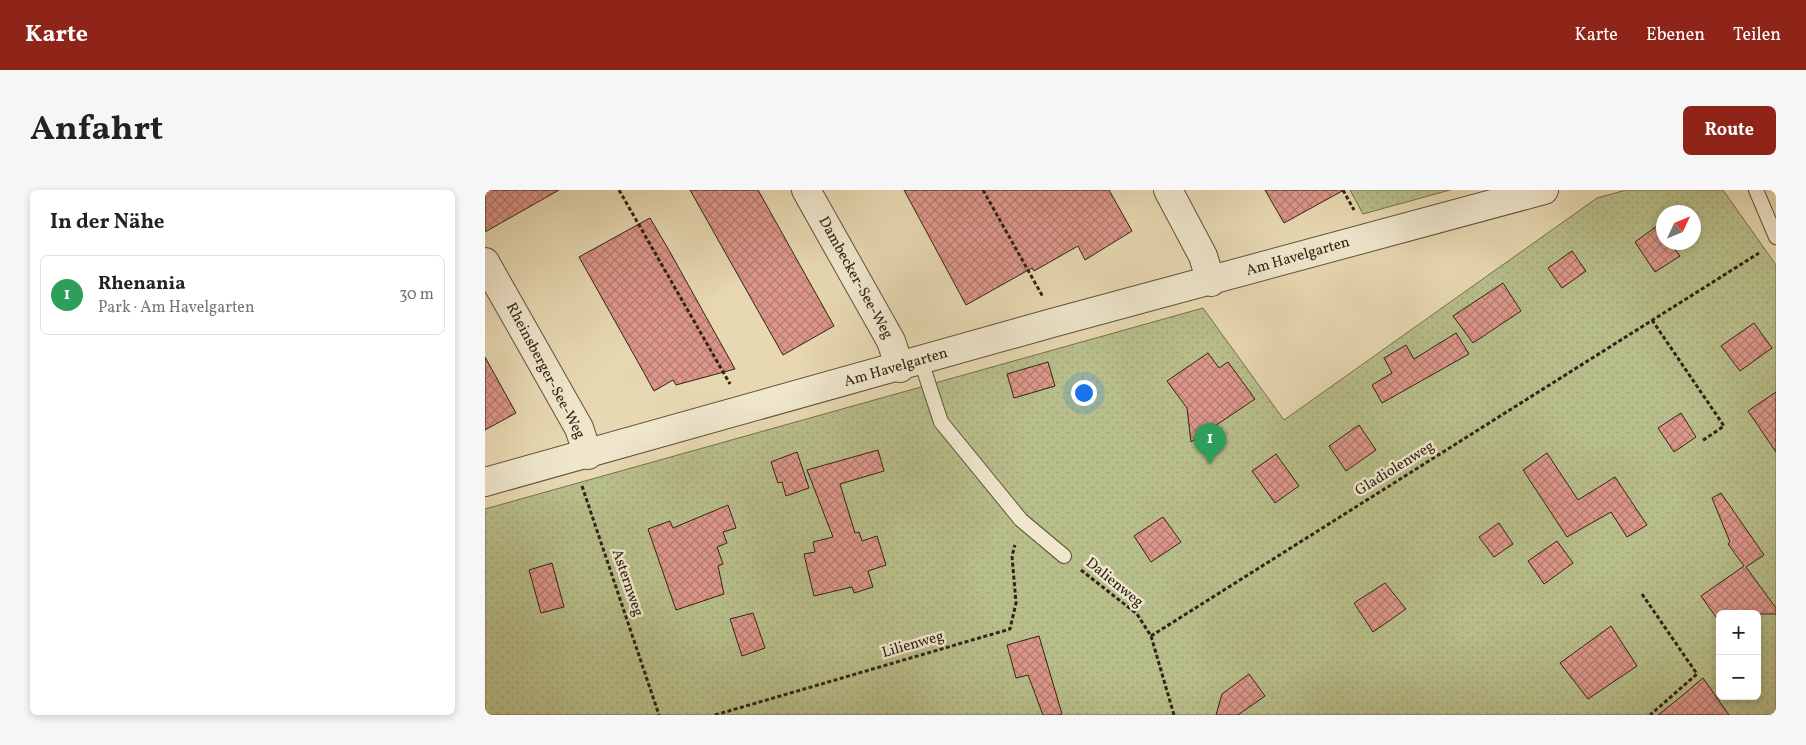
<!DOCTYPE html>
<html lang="de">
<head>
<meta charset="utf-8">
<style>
  :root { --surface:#fff; --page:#f6f6f6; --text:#222; --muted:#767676; --line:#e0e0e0; --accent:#8f2418 }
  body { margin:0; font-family:Vollkorn,serif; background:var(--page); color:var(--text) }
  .controls { position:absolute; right:15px; bottom:15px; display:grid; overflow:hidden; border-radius:8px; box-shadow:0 2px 8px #0003 }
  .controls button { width:45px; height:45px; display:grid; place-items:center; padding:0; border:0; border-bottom:1px solid var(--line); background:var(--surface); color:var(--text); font:25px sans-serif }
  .compass { position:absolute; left:1171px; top:15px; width:45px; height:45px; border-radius:50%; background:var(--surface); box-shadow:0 2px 8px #0003; rotate:46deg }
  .you { position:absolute; left:598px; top:202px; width:18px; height:18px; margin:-12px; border:4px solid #fff; border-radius:50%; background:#1a73e8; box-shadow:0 0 0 8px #1a73e833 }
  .badge { display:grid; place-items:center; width:32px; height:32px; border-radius:50%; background:var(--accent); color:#fff; font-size:16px; font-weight:700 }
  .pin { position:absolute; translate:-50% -41px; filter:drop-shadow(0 1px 2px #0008) }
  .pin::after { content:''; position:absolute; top:26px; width:18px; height:15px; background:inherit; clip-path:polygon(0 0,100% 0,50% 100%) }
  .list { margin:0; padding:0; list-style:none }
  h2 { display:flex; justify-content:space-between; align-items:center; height:65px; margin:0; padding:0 20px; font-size:21px }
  h2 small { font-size:16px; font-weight:400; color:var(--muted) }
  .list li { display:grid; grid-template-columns:32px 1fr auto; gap:15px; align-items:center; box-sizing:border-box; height:80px; margin:0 10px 10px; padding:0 10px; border:1px solid var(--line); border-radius:8px }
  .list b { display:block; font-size:19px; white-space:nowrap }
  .list p { margin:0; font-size:16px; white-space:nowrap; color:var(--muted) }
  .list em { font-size:16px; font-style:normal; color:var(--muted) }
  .map { position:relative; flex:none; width:1291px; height:525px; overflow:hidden; border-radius:8px }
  header { display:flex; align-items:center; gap:30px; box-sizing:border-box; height:70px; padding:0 25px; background:var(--accent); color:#fff }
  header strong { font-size:24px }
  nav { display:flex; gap:28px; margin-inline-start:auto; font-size:18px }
  .intro { display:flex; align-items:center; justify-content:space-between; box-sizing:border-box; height:120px; padding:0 30px }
  h1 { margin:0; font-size:35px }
  .button { padding:12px 22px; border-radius:8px; background:var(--accent); color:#fff; font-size:18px; font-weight:700 }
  main { display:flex; gap:30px; padding:0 30px }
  aside { flex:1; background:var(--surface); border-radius:8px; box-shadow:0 2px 8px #0003 }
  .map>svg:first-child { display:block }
  .garden { fill:url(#garden-dots); stroke:#757050; fill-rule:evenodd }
  .building { fill:url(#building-cross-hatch); stroke:#322216 }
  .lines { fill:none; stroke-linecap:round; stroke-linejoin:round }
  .service-casing { stroke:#5f503d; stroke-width:16 }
  .minor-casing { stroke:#5f503d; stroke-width:30 }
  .path { stroke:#322216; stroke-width:3; stroke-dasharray:4 2.5; stroke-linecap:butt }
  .service { stroke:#efe6cc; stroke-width:14 }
  .minor { stroke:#efe6cc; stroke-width:28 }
  .labels { text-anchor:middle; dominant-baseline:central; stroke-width:5; stroke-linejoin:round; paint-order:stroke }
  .street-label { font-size:15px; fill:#322216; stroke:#efe6cc }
</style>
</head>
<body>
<header>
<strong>Karte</strong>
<nav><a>Karte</a><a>Ebenen</a><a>Teilen</a></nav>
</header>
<div class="intro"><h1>Anfahrt</h1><a class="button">Route</a></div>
<main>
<aside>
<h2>In der Nähe<small></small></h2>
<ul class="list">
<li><span class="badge" style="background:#2e9e5b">1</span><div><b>Rhenania</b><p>Park · Am Havelgarten</p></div><em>30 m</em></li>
</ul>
</aside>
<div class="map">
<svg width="1291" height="525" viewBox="0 0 1291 525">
  <defs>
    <pattern id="garden-dots" width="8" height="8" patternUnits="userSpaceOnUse" patternTransform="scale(1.25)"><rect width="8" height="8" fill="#b8be8a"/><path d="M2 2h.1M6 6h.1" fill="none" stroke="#9fa376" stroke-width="1.8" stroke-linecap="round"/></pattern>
    <pattern id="building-cross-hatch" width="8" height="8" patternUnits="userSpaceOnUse" patternTransform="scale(1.25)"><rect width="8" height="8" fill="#dd978a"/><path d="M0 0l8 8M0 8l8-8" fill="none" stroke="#b47b70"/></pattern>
  </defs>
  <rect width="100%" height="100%" fill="#e7d8b1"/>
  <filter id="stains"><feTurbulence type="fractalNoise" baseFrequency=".004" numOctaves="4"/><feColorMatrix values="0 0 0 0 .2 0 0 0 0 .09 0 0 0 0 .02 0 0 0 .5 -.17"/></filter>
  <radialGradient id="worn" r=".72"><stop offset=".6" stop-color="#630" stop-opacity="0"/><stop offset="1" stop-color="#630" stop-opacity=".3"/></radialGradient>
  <path class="garden" d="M 865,0 L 965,0 L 878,24 Z
    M 1141,0 L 1238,0 L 1291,75 L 1291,525 L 0,525 L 0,319 L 718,118 L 799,230 L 1112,8 ZM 1178,22 L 1208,22 L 1208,52 L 1178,52 ZM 1235,424 L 1272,424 L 1272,506 L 1235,506 Z"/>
  <path class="building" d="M 0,0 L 74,0 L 0,42 Z
    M 205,0 L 273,0 L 349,136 L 298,165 Z
    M 419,0 L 624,0 L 647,41 L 600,70 L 593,56 L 549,81 L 547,78 L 481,115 Z
    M 780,0 L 859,0 L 799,33 Z
    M 165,28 L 185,62 L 250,179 L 191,195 L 188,190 L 169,201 L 158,181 L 94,67 Z
    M 1172,36 L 1178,45 L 1178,52 L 1184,52 L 1195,66 L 1170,82 L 1150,52 Z
    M 1087,61 L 1101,81 L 1077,98 L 1063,78 Z
    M 1018,93 L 1036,121 L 988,153 L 968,126 Z
    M 1269,133 L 1287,158 L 1255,181 L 1236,156 Z
    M 971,143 L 984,164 L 897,213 L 887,195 L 907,183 L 899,168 L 921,155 L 929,169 Z
    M 723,163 L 734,178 L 743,172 L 770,209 L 706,252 L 702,218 L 682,191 Z
    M 0,167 L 31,223 L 0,240 Z
    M 563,172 L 570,196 L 529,208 L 522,184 Z
    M 1291,202 L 1291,262 L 1263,221 Z
    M 1196,223 L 1211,247 L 1189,262 L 1173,238 Z
    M 874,235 L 891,260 L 861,281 L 844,256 Z
    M 393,260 L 399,281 L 355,294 L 370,343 L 374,342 L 377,351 L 392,346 L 401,375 L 383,381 L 388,397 L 369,403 L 367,397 L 329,406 L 319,364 L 330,362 L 328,352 L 348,347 L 322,280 Z
    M 312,262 L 324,298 L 301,306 L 297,292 L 293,293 L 286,272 Z
    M 1062,263 L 1093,310 L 1130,287 L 1162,335 L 1142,347 L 1126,322 L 1082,347 L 1038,280 Z
    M 791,264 L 814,296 L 790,313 L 767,281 Z
    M 1236,303 L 1279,365 L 1261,377 L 1291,418 L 1291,424 L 1235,424 L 1233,430 L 1216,406 L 1259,376 L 1243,354 L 1245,352 L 1227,308 Z
    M 243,315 L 251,338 L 238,342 L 242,353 L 232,357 L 238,374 L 233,376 L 239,404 L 191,420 L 163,339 L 185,331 L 188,338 Z
    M 678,327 L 696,352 L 666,372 L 649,346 Z
    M 1014,333 L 1028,354 L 1009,367 L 994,347 Z
    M 1072,351 L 1088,373 L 1059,394 L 1043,371 Z
    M 67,373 L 79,417 L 56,423 L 44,380 Z
    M 900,393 L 921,419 L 888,442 L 869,413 Z
    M 268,423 L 280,458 L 257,466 L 245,429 Z
    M 1126,436 L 1152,476 L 1103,509 L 1075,473 Z
    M 554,446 L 577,524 L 574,525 L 558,525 L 543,485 L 531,488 L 522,455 Z
    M 764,484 L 780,506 L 753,525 L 731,525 L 737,504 Z
    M 1218,488 L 1244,525 L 1173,525 L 1198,505 Z"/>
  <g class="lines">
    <g class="service-casing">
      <path id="service" d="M 1271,0 L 1291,47
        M 436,171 L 456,232 L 536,330 L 579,366"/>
    </g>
    <g class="minor-casing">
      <path id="minor" d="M 321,0 L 406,151 L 415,178
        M 683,0 L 718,66 L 726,92
        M 0,72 L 94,238 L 103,265
        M 0,292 L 567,133 L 1059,0"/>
    </g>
    <path class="path" d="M 134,0 L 245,194
      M 498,0 L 558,107
      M 858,0 L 869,20
      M 1167,130 L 1239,236 L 1217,251
      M 97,296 L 174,525
      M 596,380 L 652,424 L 666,446 L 689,525
      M 1157,404 L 1212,484 L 1165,525
      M 666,446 L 1274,63
      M 230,525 L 525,439 L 531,413 L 527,366 L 530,355"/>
    <use href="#service" class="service"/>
    <use href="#minor" class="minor"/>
  </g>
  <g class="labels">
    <g class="street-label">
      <text transform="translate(813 67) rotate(-16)">Am Havelgarten</text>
      <text transform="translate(370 88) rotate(61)">Dambecker-See-Weg</text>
      <text transform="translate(411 178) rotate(-16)">Am Havelgarten</text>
      <text transform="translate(60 181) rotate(62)">Rheinsberger-See-Weg</text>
      <text transform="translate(910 279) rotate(-32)">Gladiolenweg</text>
      <text transform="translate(142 393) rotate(71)">Asternweg</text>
      <text transform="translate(629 393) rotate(39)">Dalienweg</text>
      <text transform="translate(428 455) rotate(-16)">Lilienweg</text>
    </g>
  </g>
  <rect width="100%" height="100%" filter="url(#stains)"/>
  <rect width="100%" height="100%" fill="url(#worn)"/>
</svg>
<div class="controls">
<button>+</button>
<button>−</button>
</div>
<svg class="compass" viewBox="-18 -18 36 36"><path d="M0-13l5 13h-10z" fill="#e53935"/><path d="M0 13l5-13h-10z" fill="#767676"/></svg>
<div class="you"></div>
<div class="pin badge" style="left:725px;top:274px;background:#2e9e5b">1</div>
</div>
</main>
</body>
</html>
